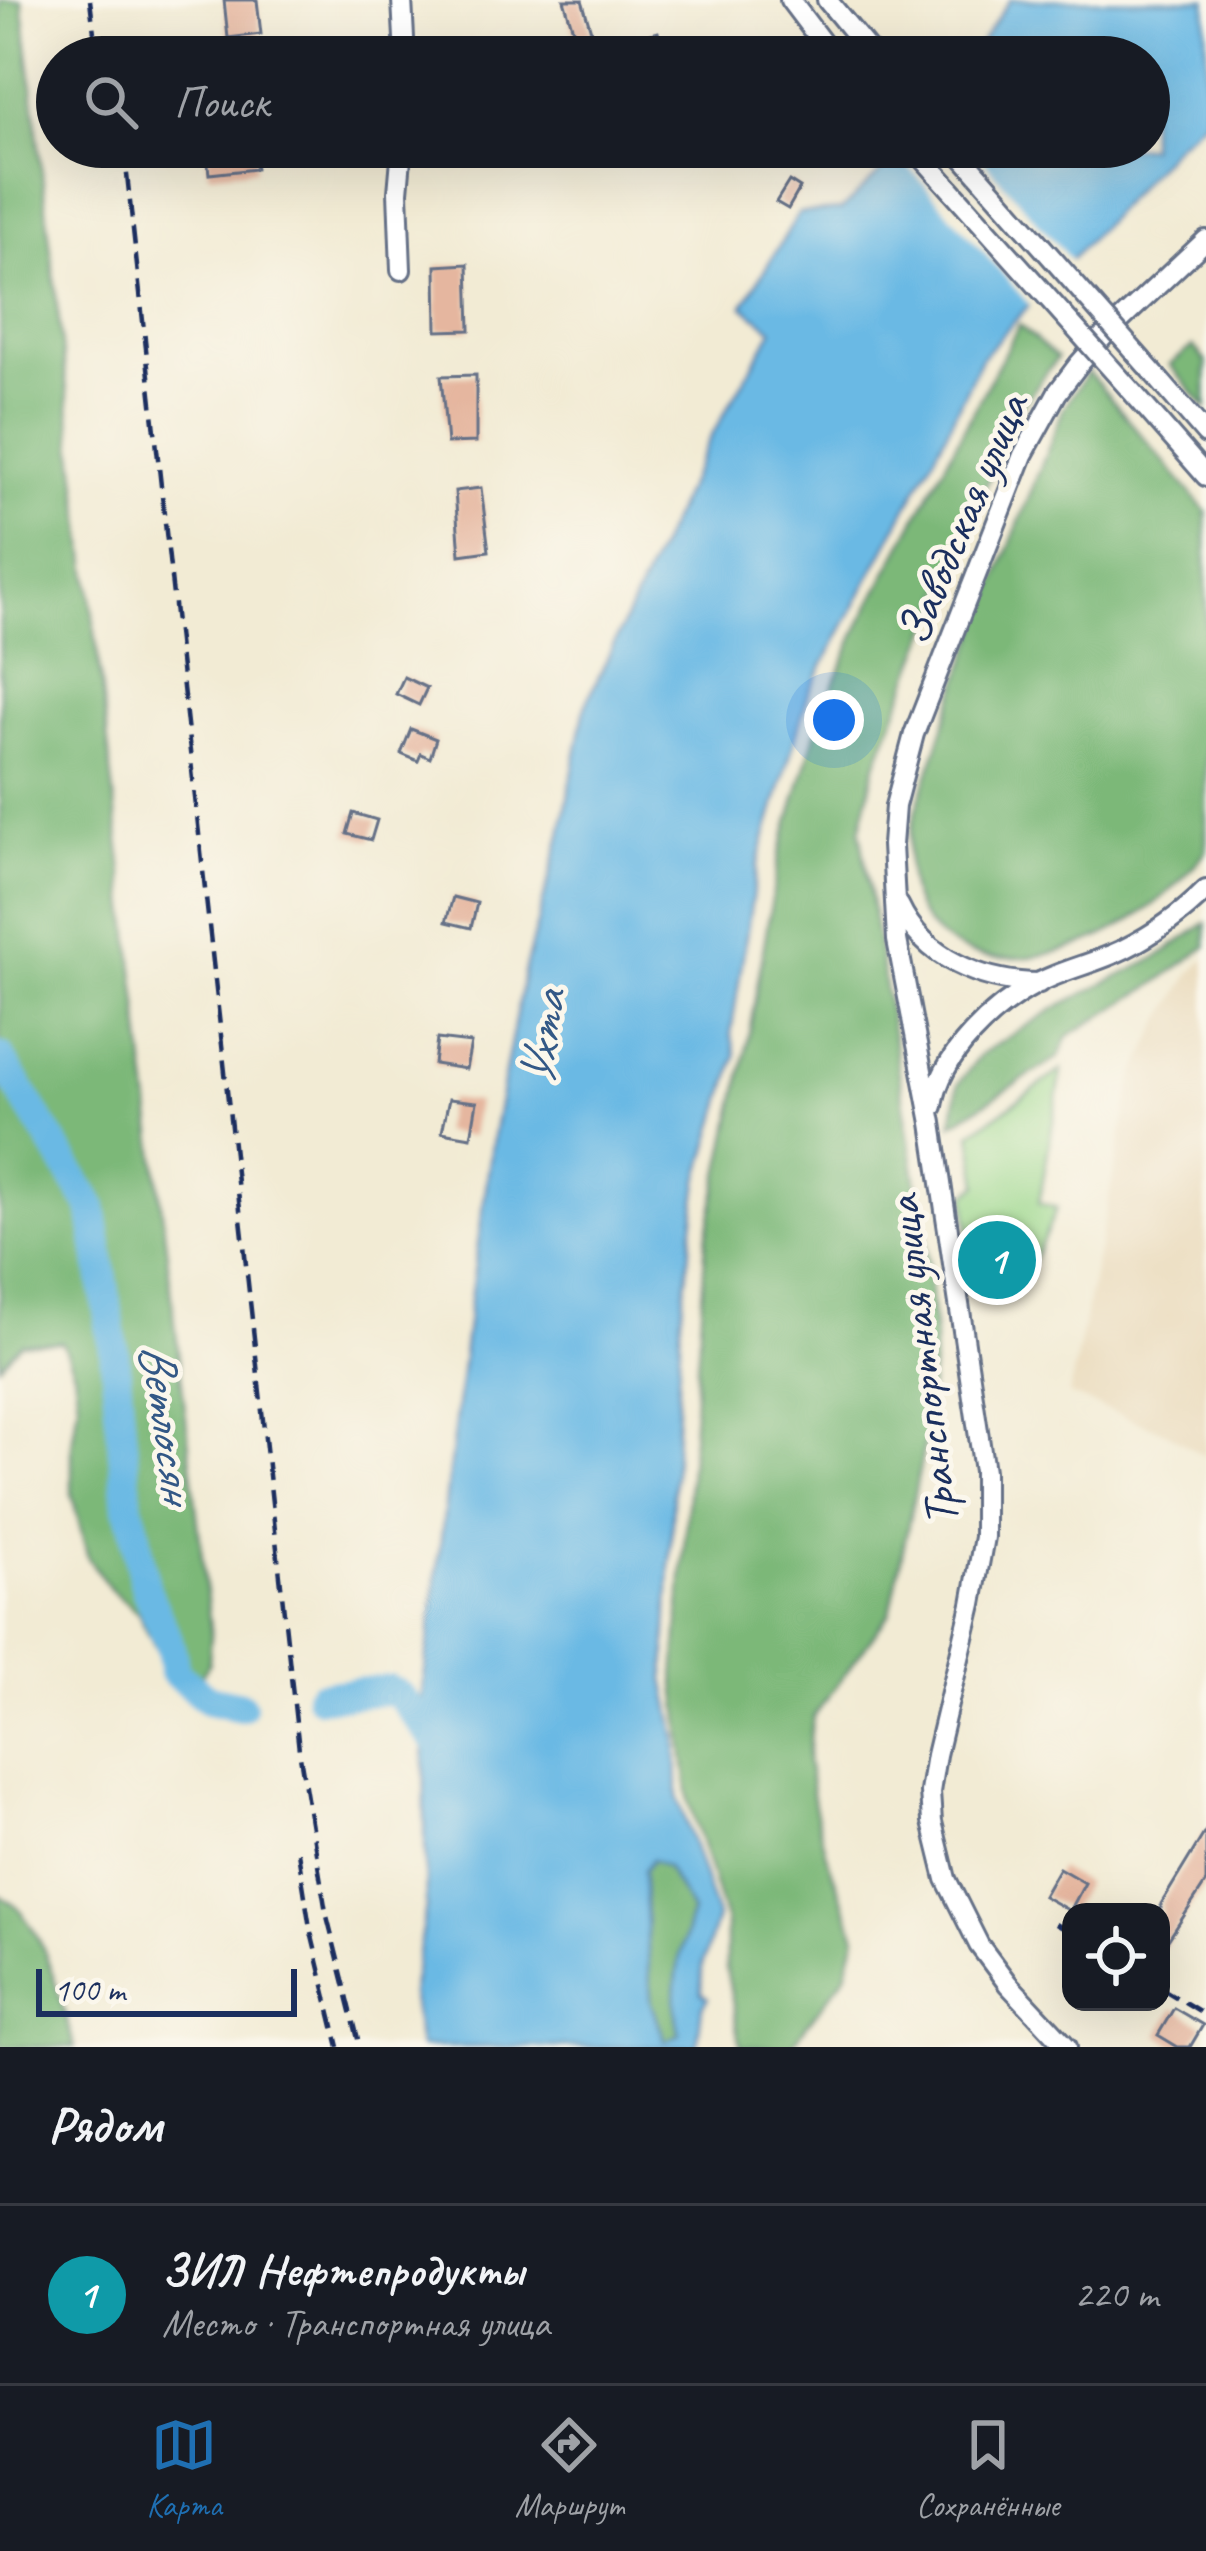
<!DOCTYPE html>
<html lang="ru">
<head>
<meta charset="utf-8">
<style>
  :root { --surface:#171b24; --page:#242831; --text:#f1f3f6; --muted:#9ea1a6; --line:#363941; --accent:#1f6fb2 }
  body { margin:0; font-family:Caveat,sans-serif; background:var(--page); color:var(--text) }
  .controls { position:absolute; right:36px; bottom:36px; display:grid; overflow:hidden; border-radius:24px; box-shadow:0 12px 48px #0002 }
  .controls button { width:108px; height:108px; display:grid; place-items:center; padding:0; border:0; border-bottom:3px solid var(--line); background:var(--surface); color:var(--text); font:60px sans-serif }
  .scale { position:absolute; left:36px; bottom:30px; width:261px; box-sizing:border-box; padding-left:12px; border:6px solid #1b2f5e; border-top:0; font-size:33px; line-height:42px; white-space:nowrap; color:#1b2f5e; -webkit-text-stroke:9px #fbf7ec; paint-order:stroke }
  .you { position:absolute; left:834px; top:720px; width:42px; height:42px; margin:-30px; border:9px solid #fff; border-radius:50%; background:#1a73e8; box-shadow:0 0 0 18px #1a73e833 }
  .badge { display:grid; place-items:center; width:78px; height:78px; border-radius:50%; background:var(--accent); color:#fff; font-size:39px; font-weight:700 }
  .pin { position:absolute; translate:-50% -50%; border:6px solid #fff; box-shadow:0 3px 12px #0006 }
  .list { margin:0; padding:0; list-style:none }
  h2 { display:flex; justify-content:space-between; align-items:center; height:156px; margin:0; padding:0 48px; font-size:51px }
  h2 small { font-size:39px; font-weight:400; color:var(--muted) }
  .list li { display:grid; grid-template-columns:78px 1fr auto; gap:36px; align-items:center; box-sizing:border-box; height:180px; padding:0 48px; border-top:3px solid var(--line) }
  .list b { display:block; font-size:45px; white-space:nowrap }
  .list p { margin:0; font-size:39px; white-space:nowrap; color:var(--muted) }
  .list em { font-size:39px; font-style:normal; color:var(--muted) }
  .icon { flex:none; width:66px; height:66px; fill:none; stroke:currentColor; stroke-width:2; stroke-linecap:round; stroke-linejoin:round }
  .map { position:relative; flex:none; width:1206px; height:2047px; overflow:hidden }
  .search { position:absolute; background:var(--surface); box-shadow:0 12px 48px #0002; left:36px; right:36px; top:36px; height:132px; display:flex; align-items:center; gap:30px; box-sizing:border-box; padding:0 42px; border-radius:66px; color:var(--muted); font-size:45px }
  .sheet { height:336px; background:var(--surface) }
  nav { display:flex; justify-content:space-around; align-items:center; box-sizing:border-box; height:168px; border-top:3px solid var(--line); background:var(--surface); font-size:33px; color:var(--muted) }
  nav a { display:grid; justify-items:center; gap:6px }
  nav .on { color:var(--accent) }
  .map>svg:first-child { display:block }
  .built { fill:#e9d9ba }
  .green { fill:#9bd78c; stroke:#5b8375; stroke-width:3 }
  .forest { fill:#7cb878; stroke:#4c746b; stroke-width:3 }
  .water { fill:#6ab9e4; stroke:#4274a1; stroke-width:3; fill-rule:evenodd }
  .pier { fill:#f2ebd4 }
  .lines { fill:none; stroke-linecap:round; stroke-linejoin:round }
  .river { stroke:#6ab9e4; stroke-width:30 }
  .building { fill:#e5b69f }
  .minor-casing { stroke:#667187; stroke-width:24 }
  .minor { stroke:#fff; stroke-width:18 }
  .rail { stroke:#1b2f5e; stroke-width:4.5; stroke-dasharray:18 9; stroke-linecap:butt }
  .minor-bridge-casing { stroke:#667187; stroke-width:24; stroke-linecap:butt }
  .minor-bridge { stroke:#fff; stroke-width:18 }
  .labels { text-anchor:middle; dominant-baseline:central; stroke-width:10; stroke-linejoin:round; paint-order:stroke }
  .street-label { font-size:48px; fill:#1b2f5e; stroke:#fbf7ec }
  .water-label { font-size:51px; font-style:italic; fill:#335886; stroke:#fbf7ec }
</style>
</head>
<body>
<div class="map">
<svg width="1206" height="2047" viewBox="0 0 1206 2047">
  <rect width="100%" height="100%" fill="#fbf7ec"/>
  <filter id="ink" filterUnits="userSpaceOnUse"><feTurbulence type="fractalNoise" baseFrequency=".00833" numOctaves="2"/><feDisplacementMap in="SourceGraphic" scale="24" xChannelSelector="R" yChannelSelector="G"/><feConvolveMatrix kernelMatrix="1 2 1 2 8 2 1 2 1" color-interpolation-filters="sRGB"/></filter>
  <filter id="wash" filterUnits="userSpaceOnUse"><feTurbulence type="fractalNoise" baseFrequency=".004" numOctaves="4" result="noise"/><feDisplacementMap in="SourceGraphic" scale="48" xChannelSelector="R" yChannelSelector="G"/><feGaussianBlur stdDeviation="2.7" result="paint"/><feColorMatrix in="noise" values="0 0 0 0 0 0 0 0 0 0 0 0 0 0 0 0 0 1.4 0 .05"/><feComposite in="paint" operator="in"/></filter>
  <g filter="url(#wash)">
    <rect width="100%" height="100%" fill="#f2ebd4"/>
    <path class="built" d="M 1206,959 L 1206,1457 L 1165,1432 L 1069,1395 L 1133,1078 L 1163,1018 L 1191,973 Z"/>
    <path class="green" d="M 1062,1070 L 1039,1203 L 1057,1208 C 1043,1239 1030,1280 999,1296 C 965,1283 970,1227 966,1195 L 979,1184 L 971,1133 Z"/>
    <path class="forest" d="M 0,0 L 22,0 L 211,1635 L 209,1663 L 198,1681 L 173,1682 L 138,1613 L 110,1589 L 88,1558 L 72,1495 L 72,1444 L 78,1402 L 74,1372 L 62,1342 L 21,1343 L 0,1365 Z
      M 1019,325 L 1057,358 L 1017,413 L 974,514 L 875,767 L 860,831 L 926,1241 L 935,1340 L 926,1437 L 890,1613 L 813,1717 L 807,1760 L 814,1806 L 826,1855 L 856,1936 L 846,1974 L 790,2047 L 741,2047 L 726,1968 L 726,1923 L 689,1801 L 675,1676 L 706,1240 L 746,1052 L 779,856 L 821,714 L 862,620 Z
      M 1193,346 L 1206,362 L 1206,408 L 1170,365 Z
      M 1088,372 L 1206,511 L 1206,851 C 1164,907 1100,948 1030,957 C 971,964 916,941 909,876 C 904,833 923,791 936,751 C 973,634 1020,521 1064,407 Z
      M 1206,923 L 1206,947 L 1152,986 L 1068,1036 L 1059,1057 L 952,1124 L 958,1084 L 981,1054 L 1059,1006 L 1158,957 Z
      M 653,1859 L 666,1867 L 692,1912 C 680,1949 669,1997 680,2034 L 664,2042 L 651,2002 L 643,1870 Z
      M 0,1895 C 48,1923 57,1997 75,2047 L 0,2047 Z"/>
    <path class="water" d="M 1010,0 L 1206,0 L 1206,118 L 1177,143 L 981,358 L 941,443 L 809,692 L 757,866 L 731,1033 L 736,1056 L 699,1180 L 681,1318 L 665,1679 L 677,1739 L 678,1797 L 717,1917 L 702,1966 L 701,1993 L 708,1998 L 702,2007 L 697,2047 L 419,2047 L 411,1994 L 426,1906 L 424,1744 L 420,1712 L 469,1307 L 494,1131 L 524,972 L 561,835 L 585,706 L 708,442 L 773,330 L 743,306 L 799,213 L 841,210 L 906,147 L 1149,147 L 1149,57 L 971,57 ZM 652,1860 L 666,1867 L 692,1912 C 680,1948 669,1997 680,2034 L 665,2041 L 651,2001 L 643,1871 Z"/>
    <path class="pier" d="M 898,147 L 972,147 L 1074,264 L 1033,309 L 894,150 Z"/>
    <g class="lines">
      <path class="river" d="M 0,1057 L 92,1207 L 114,1351 L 128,1508 C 140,1534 137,1564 147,1592 C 157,1621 174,1642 174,1672 L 208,1699 L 241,1706
        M 320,1696 L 388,1690 L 399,1695 L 447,1754"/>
    </g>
    <g id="blocks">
      <path class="building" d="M 224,0 L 257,0 L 261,34 L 228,38 Z
        M 564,0 L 582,0 L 596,48 L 580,53 Z
        M 658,32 L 665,57 L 646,57 L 640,37 Z
        M 206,147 L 253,147 L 256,169 L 209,174 Z
        M 789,181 L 800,188 L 788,209 L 776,202 Z
        M 468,264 L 470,330 L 437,331 L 436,266 Z
        M 476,375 L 476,442 L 447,443 L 441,376 Z
        M 481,488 L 489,551 L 460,555 L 455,491 Z
        M 404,677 L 427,688 L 419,705 L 396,694 Z
        M 411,729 L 436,739 L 430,758 L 421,754 L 418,761 L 401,754 Z
        M 353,813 L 377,820 L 371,840 L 347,834 Z
        M 453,897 L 477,903 L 471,928 L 446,922 Z
        M 437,1039 L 471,1043 L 466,1069 L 434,1064 Z
        M 449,1099 L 477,1102 L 471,1137 L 442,1132 Z
        M 1206,1830 L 1206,1882 L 1161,1951 L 1161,1904 Z
        M 1059,1868 L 1085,1883 L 1070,1911 L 1043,1896 Z
        M 1174,2008 L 1203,2025 L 1190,2047 L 1178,2047 L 1158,2035 Z"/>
    </g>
  </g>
  <g filter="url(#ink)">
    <use href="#blocks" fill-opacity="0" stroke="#667187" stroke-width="3"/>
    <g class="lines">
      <g class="minor-casing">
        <path id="minor" d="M 402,0 L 405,57
          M 790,0 L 833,57
          M 827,0 L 874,57
          M 401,270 L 398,192 L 402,147
          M 1155,375 L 1206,434
          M 1134,394 L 1206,476
          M 899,905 C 924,959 982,982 1039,983
          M 933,1106 C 940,1055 994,1006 1038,983 C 1065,969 1096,963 1124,949 C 1154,934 1182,914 1206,890
          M 1067,2047 L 1008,1984 L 979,1945 L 946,1879 L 932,1822 L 930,1792 L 936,1755 L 972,1604 L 984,1537 L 984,1471 L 932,1123 L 897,940 L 892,845 L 895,806 L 914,734 L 1023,455 L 1057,393 L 1079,364 L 1103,337 L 1206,240"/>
      </g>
      <use href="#minor" class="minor"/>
      <path class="rail" d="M 90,0 L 97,57
        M 124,147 L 299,1750 L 326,1912 L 360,2047
        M 298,1852 L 310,1928 L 339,2047
        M 1055,1924 L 1071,1933
        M 1161,1988 L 1206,2015"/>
      <g class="minor-bridge-casing">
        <path id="minor-bridge" d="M 913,147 L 1134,394
          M 954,147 L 1155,375"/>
      </g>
      <use href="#minor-bridge" class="minor-bridge"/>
    </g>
  </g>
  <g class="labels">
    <g class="street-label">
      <text transform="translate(962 519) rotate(-67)">Заводская улица</text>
      <text transform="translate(922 1361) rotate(-97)">Транспортная улица</text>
    </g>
    <g class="water-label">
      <text transform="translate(542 1039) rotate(-82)">Ухта</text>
      <text transform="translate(168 1422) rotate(82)">Ветлосян</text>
    </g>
  </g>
</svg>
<div class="controls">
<button><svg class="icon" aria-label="locate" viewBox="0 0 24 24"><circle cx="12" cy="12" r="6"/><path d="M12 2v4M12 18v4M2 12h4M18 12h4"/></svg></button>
</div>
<div class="scale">100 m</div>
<div class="you"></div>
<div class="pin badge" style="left:997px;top:1260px;background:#0f9aa8">1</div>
<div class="search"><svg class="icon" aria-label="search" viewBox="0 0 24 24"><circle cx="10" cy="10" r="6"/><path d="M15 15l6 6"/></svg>Поиск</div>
</div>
<section class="sheet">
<h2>Рядом<small></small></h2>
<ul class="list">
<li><span class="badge" style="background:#0f9aa8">1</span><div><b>ЗИЛ Нефтепродукты</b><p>Место · Транспортная улица</p></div><em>220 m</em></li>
</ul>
</section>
<nav>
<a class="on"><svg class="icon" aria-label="map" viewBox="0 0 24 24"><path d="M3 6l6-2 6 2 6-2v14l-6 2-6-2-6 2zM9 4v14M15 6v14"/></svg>Карта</a>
<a><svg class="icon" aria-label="directions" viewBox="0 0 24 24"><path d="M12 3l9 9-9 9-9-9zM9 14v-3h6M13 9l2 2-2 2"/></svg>Маршрут</a>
<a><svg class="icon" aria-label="saved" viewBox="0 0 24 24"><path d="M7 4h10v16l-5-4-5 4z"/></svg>Сохранённые</a>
</nav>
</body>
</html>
